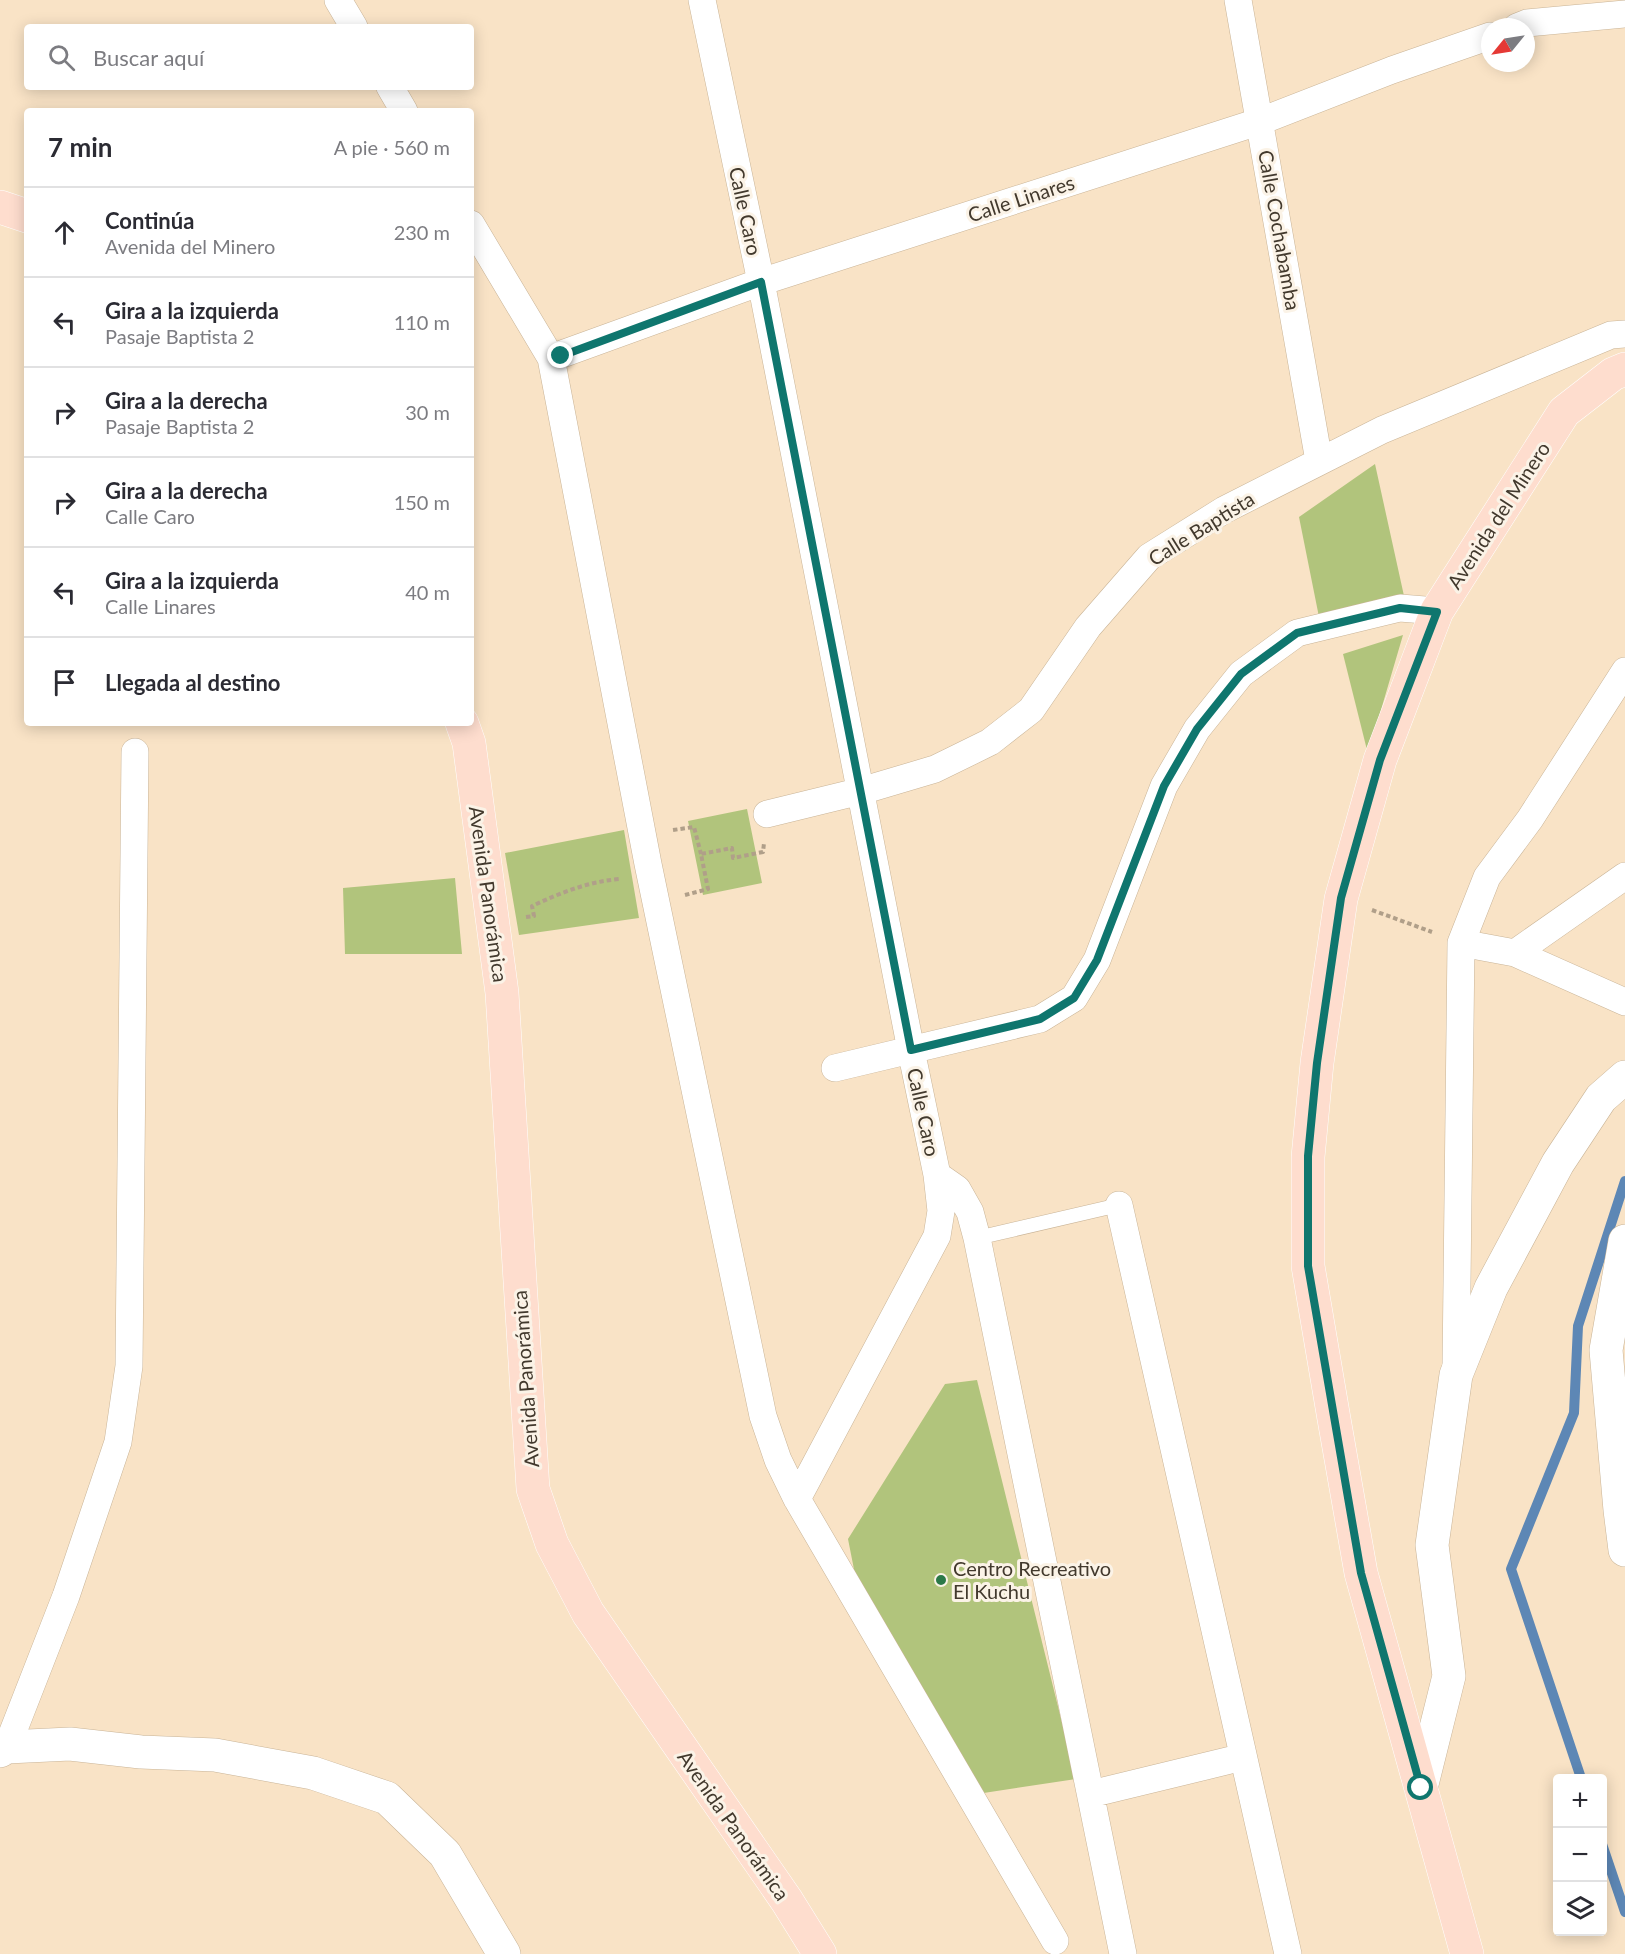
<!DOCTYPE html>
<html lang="es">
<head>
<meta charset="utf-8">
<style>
  :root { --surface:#fff; --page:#f2f2f3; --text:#2b2b33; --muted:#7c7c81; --line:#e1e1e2 }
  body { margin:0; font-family:Lato,sans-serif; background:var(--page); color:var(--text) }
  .controls { position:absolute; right:18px; bottom:18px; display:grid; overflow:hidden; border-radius:6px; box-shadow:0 3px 15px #0003 }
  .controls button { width:54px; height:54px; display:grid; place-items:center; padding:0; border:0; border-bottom:2px solid var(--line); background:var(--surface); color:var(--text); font:30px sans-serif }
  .compass { position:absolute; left:1481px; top:18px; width:54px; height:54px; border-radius:50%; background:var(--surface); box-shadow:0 3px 15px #0003; rotate:240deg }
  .stop { position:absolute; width:18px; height:18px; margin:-14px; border:4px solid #0f766e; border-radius:50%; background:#fff }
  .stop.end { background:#0f766e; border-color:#fff; box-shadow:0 2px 6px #0008 }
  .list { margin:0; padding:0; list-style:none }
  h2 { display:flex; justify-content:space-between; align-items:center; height:78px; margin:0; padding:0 24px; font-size:26px }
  h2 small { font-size:20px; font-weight:400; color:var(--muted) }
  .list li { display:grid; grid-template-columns:39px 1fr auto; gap:18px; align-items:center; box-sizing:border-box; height:90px; padding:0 24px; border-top:2px solid var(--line) }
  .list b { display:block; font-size:22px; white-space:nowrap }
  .list p { margin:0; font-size:20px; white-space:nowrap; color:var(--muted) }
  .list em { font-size:20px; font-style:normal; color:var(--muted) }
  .icon { flex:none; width:33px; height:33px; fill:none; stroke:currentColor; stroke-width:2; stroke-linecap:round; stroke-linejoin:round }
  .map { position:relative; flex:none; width:1625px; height:1954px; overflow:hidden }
  .search { position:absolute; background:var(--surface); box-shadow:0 3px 15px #0003; left:24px; top:24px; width:450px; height:66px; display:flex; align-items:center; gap:15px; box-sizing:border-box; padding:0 21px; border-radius:6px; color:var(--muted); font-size:22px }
  .panel { position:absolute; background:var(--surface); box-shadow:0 3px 15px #0003; left:24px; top:108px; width:450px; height:618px; border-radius:6px }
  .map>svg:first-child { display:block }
  .green { fill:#b1c47c }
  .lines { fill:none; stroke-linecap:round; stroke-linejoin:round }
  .stream { stroke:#5d87b5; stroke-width:10 }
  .service-casing { stroke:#c9b497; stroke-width:15 }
  .minor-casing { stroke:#c9b497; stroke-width:28 }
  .tertiary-casing { stroke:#c9b497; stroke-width:34 }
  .primary-casing { stroke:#fff; stroke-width:34 }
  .path { stroke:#b09f89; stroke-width:4; stroke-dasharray:4.5 3; stroke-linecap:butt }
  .service { stroke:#fff; stroke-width:14 }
  .minor { stroke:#fff; stroke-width:27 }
  .tertiary { stroke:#fff; stroke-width:33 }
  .primary { stroke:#feddce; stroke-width:33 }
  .route { stroke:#0f766e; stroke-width:8 }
  .poi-dot { fill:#2b7948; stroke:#fbf3e7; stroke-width:2 }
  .labels { text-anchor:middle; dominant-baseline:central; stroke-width:6; stroke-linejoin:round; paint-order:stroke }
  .street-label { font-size:20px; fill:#42392d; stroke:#fbf3e7 }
  .poi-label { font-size:20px; fill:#42392d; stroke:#fbf3e7; text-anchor:start }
</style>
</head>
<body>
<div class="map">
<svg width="1625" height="1954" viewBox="0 0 1625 1954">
  <rect width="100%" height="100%" fill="#f9e3c6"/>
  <path class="green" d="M 1375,464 L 1406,605 L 1322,632 L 1299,517 Z
    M 1403,635 L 1368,754 L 1343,654 Z
    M 747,809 L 762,883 L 703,895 L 688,821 Z
    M 624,830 L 639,918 L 519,935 L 505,853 Z
    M 455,878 L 462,954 L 345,954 L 343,888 Z
    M 977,1380 L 1076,1779 L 977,1794 L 864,1620 L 848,1539 L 945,1384 Z"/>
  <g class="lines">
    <path class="stream" d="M 1581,1778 L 1511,1569 L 1574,1413 L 1578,1326 L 1625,1181
      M 1602,1844 L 1625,1912"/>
    <g class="service-casing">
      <path id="service" d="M 977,1238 L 1119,1205"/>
    </g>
    <g class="minor-casing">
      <path id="minor" d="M 338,0 L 354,27
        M 702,0 L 761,282 L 911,1050 L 937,1175 L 941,1211 L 937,1236 L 797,1499
        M 1238,0 L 1319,461
        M 1517,27 L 1527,23 L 1625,14
        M 390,87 L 404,111
        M 471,224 L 551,358 L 648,864 L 763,1416 L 778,1460 L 797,1499 L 1055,1941
        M 551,358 L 761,282 L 1261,121 L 1392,70 L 1490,36
        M 767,814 L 861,791 L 935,769 L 990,742 L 1031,710 L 1088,627 L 1149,557 L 1224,510 L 1382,430 L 1611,335 L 1625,334
        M 1461,943 L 1515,953 L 1625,1002
        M 1515,953 L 1625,876
        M 835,1068 L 1040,1019 L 1074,998 L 1097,960 L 1164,786 L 1197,729 L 1241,674 L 1297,633 L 1400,608 L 1437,611
        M 937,1175 L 957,1189 L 970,1212 L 977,1238 L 1123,1954
        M 1119,1205 L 1288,1954
        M 1456,1368 L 1461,943 L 1487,877 L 1530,819 L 1625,671
        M 7,1747 L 66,1596 L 118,1442 L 129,1366 L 135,752
        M 1091,1794 L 1243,1757"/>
    </g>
    <g class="tertiary-casing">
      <path id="tertiary" d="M 1625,1241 L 1606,1350 L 1620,1510 L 1625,1550
        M 0,1751 L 7,1747 L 70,1744 L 141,1752 L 215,1755 L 313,1773 L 387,1798 L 445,1854 L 504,1954
        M 1421,1788 L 1449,1676 L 1432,1545 L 1456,1375 L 1491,1288 L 1558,1163 L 1601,1098 L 1625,1077"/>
    </g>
    <g class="primary-casing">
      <path id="primary" d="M 0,207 L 27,216
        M 462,723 L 469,743 L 502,993 L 533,1489 L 552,1544 L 588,1613 L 787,1901 L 820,1954
        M 1467,1954 L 1361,1573 L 1334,1419 L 1308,1266 L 1308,1157 L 1317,1063 L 1341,899 L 1380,760 L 1437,611 L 1564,412 L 1613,374 L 1625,369"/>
    </g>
    <path class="path" d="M 673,830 L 694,827 L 701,854
      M 685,895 L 708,889 L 701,854 L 732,848 L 733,858 L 763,852 L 764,843
      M 1372,910 L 1432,932
      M 526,917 L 534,916 L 532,906 C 560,893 587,882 619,879"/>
    <use href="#service" class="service"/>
    <use href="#minor" class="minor"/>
    <use href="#tertiary" class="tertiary"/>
    <use href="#primary" class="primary"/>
  </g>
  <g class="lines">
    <path class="route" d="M 561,356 L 761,282 L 911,1050 L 1040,1019 L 1074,998 L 1097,960 L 1164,786 L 1197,729 L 1241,674 L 1297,633 L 1400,608 L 1437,612 L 1380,760 L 1341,898 L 1317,1063 L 1308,1156 L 1308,1266 L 1361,1573 L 1421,1788"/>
  </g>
  <circle class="poi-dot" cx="941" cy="1580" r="6"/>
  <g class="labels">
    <g class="street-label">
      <text transform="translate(1021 198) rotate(-18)">Calle Linares</text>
      <text transform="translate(746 211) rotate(78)">Calle Caro</text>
      <text transform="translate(1280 230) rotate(80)">Calle Cochabamba</text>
      <text transform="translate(1498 515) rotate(-57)">Avenida del Minero</text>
      <text transform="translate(1201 528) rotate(-32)">Calle Baptista</text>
      <text transform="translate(489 894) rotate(82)">Avenida Panorámica</text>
      <text transform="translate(924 1112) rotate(78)">Calle Caro</text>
      <text transform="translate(525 1379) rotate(-94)">Avenida Panorámica</text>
      <text transform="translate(734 1825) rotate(55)">Avenida Panorámica</text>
    </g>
    <g class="poi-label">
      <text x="953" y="1568">Centro Recreativo<tspan x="953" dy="23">El Kuchu</tspan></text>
    </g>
  </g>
</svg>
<div class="controls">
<button>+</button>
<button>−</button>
<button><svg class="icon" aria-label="layers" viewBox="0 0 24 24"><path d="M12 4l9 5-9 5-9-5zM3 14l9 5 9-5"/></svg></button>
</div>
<svg class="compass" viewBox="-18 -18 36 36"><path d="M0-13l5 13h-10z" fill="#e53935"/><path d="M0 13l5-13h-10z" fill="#7c7c81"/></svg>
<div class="stop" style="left:1421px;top:1788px"></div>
<div class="stop end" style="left:561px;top:356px"></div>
<div class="search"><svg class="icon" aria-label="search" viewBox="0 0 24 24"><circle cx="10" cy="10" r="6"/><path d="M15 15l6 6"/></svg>Buscar aquí</div>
<section class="panel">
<h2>7 min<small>A pie · 560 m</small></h2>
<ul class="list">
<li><svg class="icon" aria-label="ahead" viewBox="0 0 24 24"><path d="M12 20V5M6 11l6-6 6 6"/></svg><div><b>Continúa</b><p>Avenida del Minero</p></div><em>230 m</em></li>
<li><svg class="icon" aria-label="left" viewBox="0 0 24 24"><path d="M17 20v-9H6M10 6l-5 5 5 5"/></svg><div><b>Gira a la izquierda</b><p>Pasaje Baptista 2</p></div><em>110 m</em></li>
<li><svg class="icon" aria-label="right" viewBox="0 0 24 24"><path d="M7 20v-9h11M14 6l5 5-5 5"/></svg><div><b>Gira a la derecha</b><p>Pasaje Baptista 2</p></div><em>30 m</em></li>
<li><svg class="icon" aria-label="right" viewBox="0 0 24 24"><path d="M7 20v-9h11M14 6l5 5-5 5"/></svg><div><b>Gira a la derecha</b><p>Calle Caro</p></div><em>150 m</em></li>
<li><svg class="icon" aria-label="left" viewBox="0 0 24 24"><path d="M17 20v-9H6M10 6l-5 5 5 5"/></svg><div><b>Gira a la izquierda</b><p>Calle Linares</p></div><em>40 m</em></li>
<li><svg class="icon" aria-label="arrive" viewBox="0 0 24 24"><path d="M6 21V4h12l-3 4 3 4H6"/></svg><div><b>Llegada al destino</b></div></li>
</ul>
</section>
</div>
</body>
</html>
